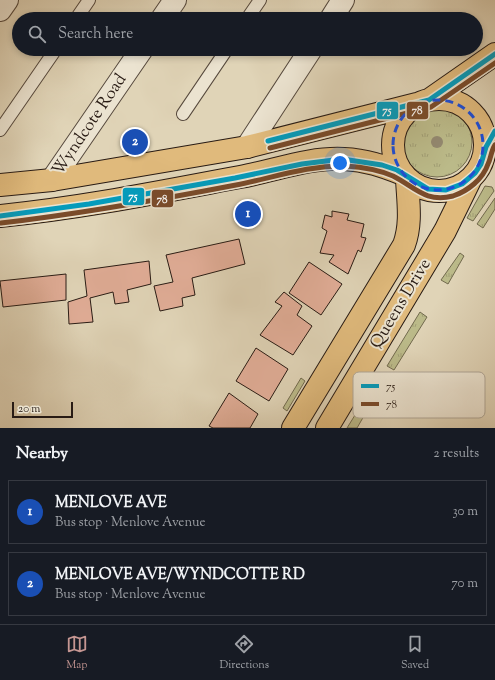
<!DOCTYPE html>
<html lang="en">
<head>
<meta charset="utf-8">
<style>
  :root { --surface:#171b24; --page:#20242c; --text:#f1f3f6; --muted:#9ea1a6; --line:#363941; --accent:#c59692 }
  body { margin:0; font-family:"Sorts Mill Goudy",serif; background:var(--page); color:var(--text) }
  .scale { position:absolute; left:12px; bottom:10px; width:61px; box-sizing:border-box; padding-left:4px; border:2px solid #281b14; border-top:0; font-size:11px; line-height:14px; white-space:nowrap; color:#281b14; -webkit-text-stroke:3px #ebe3d0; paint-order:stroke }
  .you { position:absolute; left:340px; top:163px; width:14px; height:14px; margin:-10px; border:3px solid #fff; border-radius:50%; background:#1a73e8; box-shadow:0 0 0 6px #1a73e833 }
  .badge { display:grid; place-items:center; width:26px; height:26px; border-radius:50%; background:var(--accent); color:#fff; font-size:13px; font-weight:700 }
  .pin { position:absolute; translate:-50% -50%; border:2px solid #fff; box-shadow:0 1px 4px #0006 }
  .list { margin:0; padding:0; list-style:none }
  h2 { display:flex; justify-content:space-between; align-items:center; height:52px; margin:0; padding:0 16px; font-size:17px }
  h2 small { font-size:13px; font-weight:400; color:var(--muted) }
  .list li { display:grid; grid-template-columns:26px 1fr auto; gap:12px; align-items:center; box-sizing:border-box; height:64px; margin:0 8px 8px; padding:0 8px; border:1px solid var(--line); border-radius:0px }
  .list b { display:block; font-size:15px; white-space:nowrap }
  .list p { margin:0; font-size:13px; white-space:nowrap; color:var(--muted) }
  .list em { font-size:13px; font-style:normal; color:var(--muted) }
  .icon { flex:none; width:22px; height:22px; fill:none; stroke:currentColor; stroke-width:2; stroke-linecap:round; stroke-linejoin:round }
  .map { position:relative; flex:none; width:495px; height:428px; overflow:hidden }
  .search { position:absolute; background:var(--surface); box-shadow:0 2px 6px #0003; left:12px; right:12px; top:12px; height:44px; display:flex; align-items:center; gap:10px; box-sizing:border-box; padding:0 14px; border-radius:22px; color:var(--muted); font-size:15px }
  .sheet { height:196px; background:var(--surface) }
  nav { display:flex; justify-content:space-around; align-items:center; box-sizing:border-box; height:56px; border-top:1px solid var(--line); background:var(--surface); font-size:11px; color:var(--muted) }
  nav a { display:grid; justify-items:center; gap:2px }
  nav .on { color:var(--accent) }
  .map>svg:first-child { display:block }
  .grass { fill:url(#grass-tufts); stroke:#726a4e }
  .building { fill:#e1ad97; stroke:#281b14 }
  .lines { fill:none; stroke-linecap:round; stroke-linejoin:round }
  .service-casing { stroke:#56493d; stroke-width:14 }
  .minor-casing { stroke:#56493d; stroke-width:24 }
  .trunk-casing { stroke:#281b14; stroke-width:24 }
  .service { stroke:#ebe3d0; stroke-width:12 }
  .minor { stroke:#ebe3d0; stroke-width:22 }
  .trunk { stroke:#e0ba7c; stroke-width:22 }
  .bus-1-casing { stroke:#ebe3d0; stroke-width:8 }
  .bus-2-casing { stroke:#ebe3d0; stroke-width:8 }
  .bus-1 { stroke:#049bbb; stroke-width:5 }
  .bus-2 { stroke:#7a4b2a; stroke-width:5 }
  .tree { fill:#938971 }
  .marked { fill:none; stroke:#1d4ed8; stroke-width:3; stroke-dasharray:8 5; stroke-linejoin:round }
  .labels { text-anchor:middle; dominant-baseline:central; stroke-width:4; stroke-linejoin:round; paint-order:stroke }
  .street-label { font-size:17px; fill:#281b14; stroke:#ebe3d0 }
  .key { fill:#ebe3d0; stroke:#b0a798; stroke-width:1 }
  .key-label { font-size:11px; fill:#281b14 }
  .line-badge { stroke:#ebe3d0; stroke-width:1.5 }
  .badge-label { font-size:11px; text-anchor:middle; font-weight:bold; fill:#fff }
</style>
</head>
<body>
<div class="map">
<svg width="495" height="428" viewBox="0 0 495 428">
  <defs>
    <pattern id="grass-tufts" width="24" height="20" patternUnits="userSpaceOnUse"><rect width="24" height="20" fill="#bbba89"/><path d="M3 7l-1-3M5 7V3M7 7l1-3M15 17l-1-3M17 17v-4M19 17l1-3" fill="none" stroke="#a19f75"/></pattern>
  </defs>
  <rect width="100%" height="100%" fill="#e0d4b7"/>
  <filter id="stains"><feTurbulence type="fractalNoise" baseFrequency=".005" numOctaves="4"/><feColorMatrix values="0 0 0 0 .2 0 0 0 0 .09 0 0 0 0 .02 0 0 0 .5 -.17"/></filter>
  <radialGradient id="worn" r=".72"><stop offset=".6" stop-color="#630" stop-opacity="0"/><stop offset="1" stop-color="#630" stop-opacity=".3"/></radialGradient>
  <path class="grass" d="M402 142a35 35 0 1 1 70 0a35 35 0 1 1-70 0Z
    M 485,186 L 492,187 L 494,191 L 473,221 L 467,218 Z
    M 495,198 L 495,209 L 483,228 L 477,224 Z
    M 460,253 L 464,256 L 448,284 L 441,280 Z
    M 420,312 L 427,317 L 394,370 L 387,366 Z
    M 301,378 L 305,381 L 287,411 L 283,408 Z
    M 373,386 L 380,388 L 357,428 L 347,428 Z"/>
  <path class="building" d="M 332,211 L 349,214 L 347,220 L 364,224 L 361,237 L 366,238 L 361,252 L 358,250 L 348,274 L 329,262 L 334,255 L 320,253 L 327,231 L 322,228 L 325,215 L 332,217 Z
    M 239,239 L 245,264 L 192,278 L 195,295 L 182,298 L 183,306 L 160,311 L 154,286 L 173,282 L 166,255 Z
    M 149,261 L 151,284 L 127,290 L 129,302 L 115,304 L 113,292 L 90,298 L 93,322 L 69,324 L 68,302 L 87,296 L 84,270 Z
    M 309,262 L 342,284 L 321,315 L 289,293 Z
    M 66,274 L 66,300 L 3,307 L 0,281 Z
    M 284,292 L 302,306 L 297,315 L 312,326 L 293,355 L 260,335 L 282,306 L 275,302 Z
    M 256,348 L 288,369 L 269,401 L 236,381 Z
    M 229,393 L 258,414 L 250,428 L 213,428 L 209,426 Z"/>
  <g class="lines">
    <g class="service-casing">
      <path id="service" d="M 76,19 L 89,0
        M 247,19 L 260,0
        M 183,114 L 227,49
        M 0,130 L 56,49"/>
    </g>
    <g class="minor-casing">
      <path id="minor" d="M 0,10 L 7,0
        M 162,19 L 175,0
        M 331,19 L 343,0
        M 247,147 L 311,49
        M 52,180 L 142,49"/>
    </g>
    <g class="trunk-casing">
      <path id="trunk" d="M393 145a46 46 0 1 1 92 0a46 46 0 1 1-92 0Z
        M 429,100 L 495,54
        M 0,185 L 52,180 L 247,147 L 417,104
        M 0,216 C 81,208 160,192 240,177 C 274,171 309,157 344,159 C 366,160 383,166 403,174
        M 293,428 L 404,245 C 412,223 408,201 407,179
        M 327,428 L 445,231 L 471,178"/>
    </g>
    <use href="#service" class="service"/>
    <use href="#minor" class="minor"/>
    <use href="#trunk" class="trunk"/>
    <g class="bus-1-casing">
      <path id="bus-1" d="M 268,141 L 429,100 L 495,54
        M 0,216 L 89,204 L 235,178 L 302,164 L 342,159 L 382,165 L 397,170 L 428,189 L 446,190 L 462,184 L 475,173 L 481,164 L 486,147 L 495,131"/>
    </g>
    <g class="bus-2-casing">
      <path id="bus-2" d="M 270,148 L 431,107 L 495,63
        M 1,223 C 80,214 158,200 236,185 C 272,178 309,165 346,166 C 362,167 379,170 393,176 C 415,187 425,203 453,196 C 468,191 483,179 488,164 C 491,158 491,151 495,145"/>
    </g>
    <use href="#bus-1" class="bus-1"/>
    <use href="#bus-2" class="bus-2"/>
  </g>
  <circle class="tree" cx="437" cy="142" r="6"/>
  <path class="marked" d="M393 145a45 45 0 1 1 90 0a45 45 0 1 1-90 0Z"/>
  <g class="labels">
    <g class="street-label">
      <text transform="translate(90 125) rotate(-56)">Wyndcote Road</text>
      <text transform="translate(401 304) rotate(-59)">Queens Drive</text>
    </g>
  </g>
  <rect x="353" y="372" width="132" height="46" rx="6" class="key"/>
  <rect x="361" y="384" width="18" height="4" fill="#049bbb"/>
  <rect x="361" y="402" width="18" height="4" fill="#7a4b2a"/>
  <g class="key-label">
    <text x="386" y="390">75</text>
    <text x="386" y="408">78</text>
  </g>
  <g class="line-badge">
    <rect x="406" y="101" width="23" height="19" rx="4" fill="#7a4b2a"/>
    <rect x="376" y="101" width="23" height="19" rx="4" fill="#049bbb"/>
    <rect x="122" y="187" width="23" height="19" rx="4" fill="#049bbb"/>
    <rect x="151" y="189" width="23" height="19" rx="4" fill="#7a4b2a"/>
  </g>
  <g class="badge-label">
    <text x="417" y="114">78</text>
    <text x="387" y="114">75</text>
    <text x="133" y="200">75</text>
    <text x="162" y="203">78</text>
  </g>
  <rect width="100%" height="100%" filter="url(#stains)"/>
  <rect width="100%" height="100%" fill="url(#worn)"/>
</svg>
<div class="scale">20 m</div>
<div class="you"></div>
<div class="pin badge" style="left:248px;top:214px;background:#1a4fb4">1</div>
<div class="pin badge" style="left:135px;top:142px;background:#1a4fb4">2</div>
<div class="search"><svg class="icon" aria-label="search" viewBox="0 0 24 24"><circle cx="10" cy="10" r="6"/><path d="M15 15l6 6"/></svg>Search here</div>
</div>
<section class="sheet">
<h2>Nearby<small>2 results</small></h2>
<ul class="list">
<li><span class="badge" style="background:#1a4fb4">1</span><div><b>MENLOVE AVE</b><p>Bus stop · Menlove Avenue</p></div><em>30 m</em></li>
<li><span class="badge" style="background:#1a4fb4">2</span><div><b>MENLOVE AVE/WYNDCOTTE RD</b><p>Bus stop · Menlove Avenue</p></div><em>70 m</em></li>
</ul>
</section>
<nav>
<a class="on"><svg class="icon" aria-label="map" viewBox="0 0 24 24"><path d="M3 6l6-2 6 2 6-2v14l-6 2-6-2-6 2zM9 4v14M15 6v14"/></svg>Map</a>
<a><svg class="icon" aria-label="directions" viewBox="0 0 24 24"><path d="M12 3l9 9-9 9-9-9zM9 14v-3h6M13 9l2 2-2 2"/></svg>Directions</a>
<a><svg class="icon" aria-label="saved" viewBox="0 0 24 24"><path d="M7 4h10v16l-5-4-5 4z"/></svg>Saved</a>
</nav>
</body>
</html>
